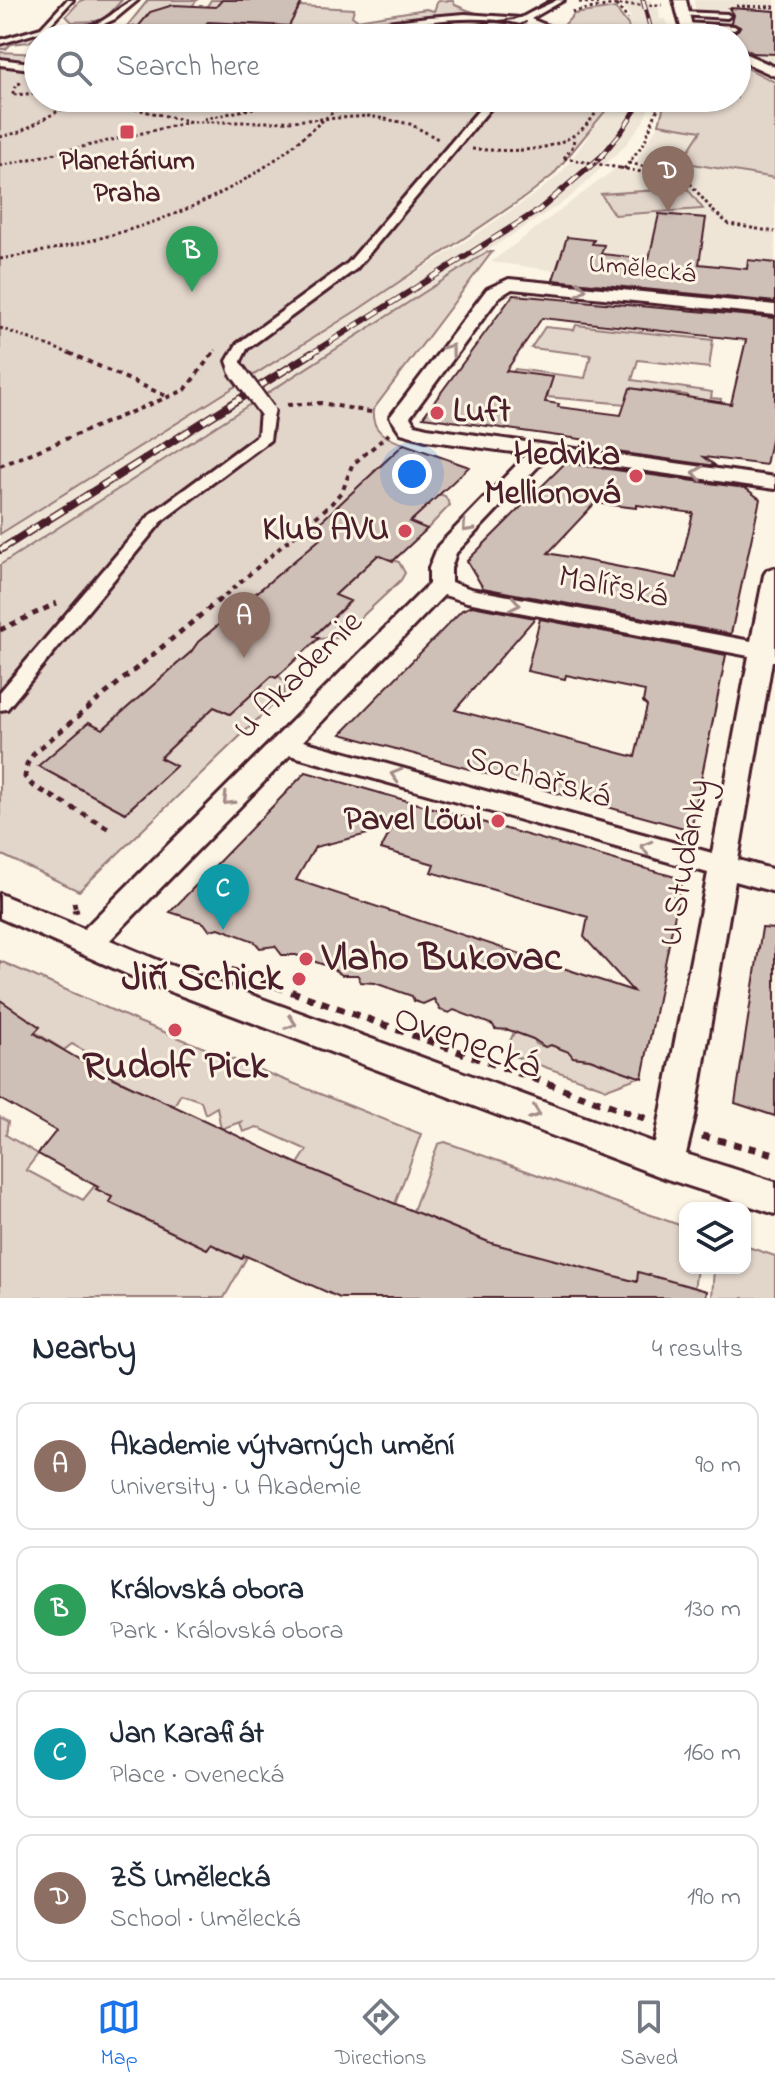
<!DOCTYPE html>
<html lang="en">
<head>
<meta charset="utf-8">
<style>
  :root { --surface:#fff; --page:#f6f6f7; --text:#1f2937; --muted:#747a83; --line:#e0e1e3; --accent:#1a73e8 }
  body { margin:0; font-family:"Indie Flower",sans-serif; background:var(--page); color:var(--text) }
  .controls { position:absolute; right:24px; bottom:24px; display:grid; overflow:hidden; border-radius:16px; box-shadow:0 2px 6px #0004 }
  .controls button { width:72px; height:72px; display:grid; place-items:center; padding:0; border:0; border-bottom:2px solid var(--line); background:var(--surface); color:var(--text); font:40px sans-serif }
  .you { position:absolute; left:412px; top:474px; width:28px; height:28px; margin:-20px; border:6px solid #fff; border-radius:50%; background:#1a73e8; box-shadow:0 0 0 12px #1a73e833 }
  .badge { display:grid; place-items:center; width:52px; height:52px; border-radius:50%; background:var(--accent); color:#fff; font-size:26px; font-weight:700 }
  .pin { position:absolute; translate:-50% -66px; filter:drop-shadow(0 2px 4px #0008) }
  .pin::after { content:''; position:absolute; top:42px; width:28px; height:24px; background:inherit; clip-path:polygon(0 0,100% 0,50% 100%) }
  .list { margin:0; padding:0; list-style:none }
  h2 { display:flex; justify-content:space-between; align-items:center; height:104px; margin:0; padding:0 32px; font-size:34px }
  h2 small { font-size:26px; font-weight:400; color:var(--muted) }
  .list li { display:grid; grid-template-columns:52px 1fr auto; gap:24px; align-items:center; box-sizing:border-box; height:128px; margin:0 16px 16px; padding:0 16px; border:2px solid var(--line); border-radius:16px }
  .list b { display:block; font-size:30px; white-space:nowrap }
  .list p { margin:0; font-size:26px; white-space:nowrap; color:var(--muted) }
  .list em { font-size:26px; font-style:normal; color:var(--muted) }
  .icon { flex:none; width:44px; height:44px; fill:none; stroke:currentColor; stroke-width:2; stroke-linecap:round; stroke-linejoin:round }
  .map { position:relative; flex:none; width:775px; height:1298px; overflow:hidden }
  .search { position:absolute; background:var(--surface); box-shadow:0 2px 6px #0004; left:24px; right:24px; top:24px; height:88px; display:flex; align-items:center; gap:20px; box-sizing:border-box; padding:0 28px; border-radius:44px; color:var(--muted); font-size:30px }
  .sheet { height:680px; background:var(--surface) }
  nav { display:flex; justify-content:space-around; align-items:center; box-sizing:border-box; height:112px; border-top:2px solid var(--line); background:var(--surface); font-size:22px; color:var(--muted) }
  nav a { display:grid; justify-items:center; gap:4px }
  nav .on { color:var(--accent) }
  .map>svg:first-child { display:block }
  .built { fill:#eee5d7 }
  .green { fill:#e2d5ca; stroke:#967a7a; stroke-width:2 }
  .building { fill:#cfc0b7; stroke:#4a1f2b; stroke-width:2; fill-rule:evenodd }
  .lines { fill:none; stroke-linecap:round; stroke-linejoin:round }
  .service-casing { stroke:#4a1f2b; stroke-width:6 }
  .pedestrian-casing { stroke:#4a1f2b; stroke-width:6 }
  .minor-casing { stroke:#4a1f2b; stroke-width:6 }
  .path-far3 { stroke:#4a1f2b; stroke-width:3; stroke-dasharray:3 3; stroke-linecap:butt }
  .path-far2 { stroke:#4a1f2b; stroke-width:4; stroke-dasharray:5 5; stroke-linecap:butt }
  .path-far1 { stroke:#4a1f2b; stroke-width:5; stroke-dasharray:6 6; stroke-linecap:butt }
  .path { stroke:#4a1f2b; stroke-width:7; stroke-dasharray:8 8; stroke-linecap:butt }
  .service { fill:#fcf5e5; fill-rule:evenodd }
  .pedestrian { fill:#fcf5e5; fill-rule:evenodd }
  .minor { fill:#fcf5e5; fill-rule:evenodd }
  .tram { stroke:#4a1f2b; stroke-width:2 }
  .rail-far2-casing { stroke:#4a1f2b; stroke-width:5 }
  .rail-far1-casing { stroke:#4a1f2b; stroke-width:6 }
  .rail-casing { stroke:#4a1f2b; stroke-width:8 }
  .rail-far2 { stroke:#fcf5e5; stroke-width:3; stroke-dasharray:10; stroke-linecap:butt }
  .rail-far1 { stroke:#fcf5e5; stroke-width:4; stroke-dasharray:12; stroke-linecap:butt }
  .rail { stroke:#fcf5e5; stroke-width:5; stroke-dasharray:15; stroke-linecap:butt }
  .pedestrian-bridge-casing { stroke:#4a1f2b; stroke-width:20; stroke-linecap:butt }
  .path-bridge { stroke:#4a1f2b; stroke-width:3; stroke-dasharray:3 3; stroke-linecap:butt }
  .pedestrian-bridge { stroke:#fcf5e5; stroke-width:15 }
  .oneway { stroke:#a38a88 }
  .poi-dot { fill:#d1495b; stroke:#fcf5e5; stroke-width:3 }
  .labels { text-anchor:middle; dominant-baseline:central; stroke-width:6; stroke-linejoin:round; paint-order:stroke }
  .far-poi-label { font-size:28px; font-weight:bold; fill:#4a1f2b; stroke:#fcf5e5 }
  .far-street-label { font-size:28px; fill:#4a1f2b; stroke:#fcf5e5 }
  .poi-label { font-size:34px; font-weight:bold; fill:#4a1f2b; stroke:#fcf5e5; text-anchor:end }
  .street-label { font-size:34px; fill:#4a1f2b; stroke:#fcf5e5 }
  .near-poi-label { font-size:40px; font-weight:bold; fill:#4a1f2b; stroke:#fcf5e5; text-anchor:start }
  .near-street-label { font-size:40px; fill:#4a1f2b; stroke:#fcf5e5 }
</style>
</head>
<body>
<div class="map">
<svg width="775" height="1298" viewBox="0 0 775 1298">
  <rect width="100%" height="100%" fill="#fcf5e5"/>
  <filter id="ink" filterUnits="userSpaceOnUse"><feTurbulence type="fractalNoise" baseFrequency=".0125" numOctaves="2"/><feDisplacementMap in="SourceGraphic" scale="16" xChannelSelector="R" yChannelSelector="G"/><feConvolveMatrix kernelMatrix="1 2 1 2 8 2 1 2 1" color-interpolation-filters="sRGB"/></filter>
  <g filter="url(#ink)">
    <path class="built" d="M 625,0 L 651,0 L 654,8 L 659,8 L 660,19 L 666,19 L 668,34 L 662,34 L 662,38 L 632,38 L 624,19 L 631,18 L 624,8 L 628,7 Z
      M 694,0 L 775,0 L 775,68 L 737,50 L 737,38 L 713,38 L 697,30 Z
      M 616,98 L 653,98 L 643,122 L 624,147 L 568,199 L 0,565 L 0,535 L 463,243 L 538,192 L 562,172 Z
      M 659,124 L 702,131 L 684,163 L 775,178 L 775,301 L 491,262 L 615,169 L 682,181 L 690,175 L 635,162 Z"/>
    <path class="green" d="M 81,0 L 122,0 L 103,21 L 72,22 L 66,16 Z
      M 148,0 L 197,0 C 174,31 163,27 127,26 Z
      M 211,0 L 222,0 L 209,23 L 288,26 L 300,6 L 354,9 L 352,16 L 357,20 L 426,9 L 434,11 L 438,0 L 453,1 L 455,5 C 489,20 524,25 560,30 L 574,14 L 615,8 L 628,25 L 632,38 L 205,38 L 195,25 Z
      M 56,25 L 149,30 L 143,38 L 39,35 L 29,42 L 11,44 L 6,49 L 0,49 L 0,43 Z
      M 0,52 L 38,54 L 38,98 L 616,98 L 553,175 L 525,197 L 359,309 L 0,534 Z
      M 737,63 L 775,82 L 775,178 L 681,162 L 701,131 L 659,124 L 666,98 L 737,98 Z
      M 687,188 L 703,209 L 614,215 L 601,194 Z
      M 487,252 L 492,252 L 373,410 C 371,431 386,438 404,444 L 374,471 L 445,496 L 450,505 L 427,529 L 348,499 L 308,533 L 321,539 L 199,642 L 191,652 L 103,729 L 39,766 L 125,813 L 175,767 L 160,758 L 214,707 L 230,714 L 272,676 L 280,677 L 286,684 L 284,694 L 79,891 L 0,854 L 0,565 Z
      M 576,325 L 713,340 L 709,368 L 638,360 L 632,380 L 712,392 L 711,398 L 721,399 L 718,418 L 683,413 L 687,395 L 631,388 L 626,404 L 547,397 L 552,377 L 500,391 L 515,369 L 585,378 L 591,355 L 531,348 L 545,327 L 574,330 Z
      M 378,555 L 399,562 L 405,573 L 401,580 L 339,638 L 317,639 L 314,636 L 350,602 L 335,595 Z
      M 0,961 L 139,1022 L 421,1134 L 395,1204 L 298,1164 L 307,1150 L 257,1127 L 243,1132 L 240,1123 L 243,1121 L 221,1129 L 217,1107 L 205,1114 L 201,1101 L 181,1094 L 173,1107 L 87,1064 L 92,1055 L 72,1044 L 64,1050 L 35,1032 L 39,1027 L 0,1000 Z
      M 514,1032 L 534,1039 L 536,1044 L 545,1047 L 550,1045 L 570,1052 L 573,1057 L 589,1059 L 639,1077 L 607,1089 L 505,1053 Z
      M 0,1117 L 8,1122 L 6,1135 L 38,1154 L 26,1170 L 83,1200 L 96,1184 L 97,1188 L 112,1197 L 110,1203 L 207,1249 L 211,1244 L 241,1259 L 247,1257 L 224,1298 L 0,1298 Z
      M 445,1142 L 685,1227 L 685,1268 L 697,1268 L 693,1298 L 670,1281 L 639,1273 L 637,1282 L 491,1243 L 413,1211 L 438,1144 Z
      M 745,1246 L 775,1256 L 775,1298 L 712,1298 L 714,1268 L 745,1268 Z"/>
    <path class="building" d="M 222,0 L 303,0 L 289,26 L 208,22 L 191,38 L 129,38 L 150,12 L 173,5 L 216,7 Z
      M 729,8 L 775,11 L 775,54 L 753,53 L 737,45 L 737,38 L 733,38 L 732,33 L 740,27 L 731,23 L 733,15 Z
      M 659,214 L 706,218 L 699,264 L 747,269 L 748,260 L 775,263 L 775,302 L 553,280 L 567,237 L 594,240 L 592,244 L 604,245 L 601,254 L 649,259 Z
      M 513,295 L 775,318 L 775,421 L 766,465 L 704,457 L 716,466 L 581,447 L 587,440 L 423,417 ZM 542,318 L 746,340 L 731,404 L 630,388 L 621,415 L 558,407 L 559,404 L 545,402 L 553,377 L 506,371 Z
      M 404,444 L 469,467 L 410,522 L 427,529 L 393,561 L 378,555 L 335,595 L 350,601 L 314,636 L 319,638 L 276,678 L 272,676 L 230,714 L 214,707 L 160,758 L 176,766 L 125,813 L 38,766 L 89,722 L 103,729 L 191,652 L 198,642 L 326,534 L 313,529 Z
      M 565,463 L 745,488 L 760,499 L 731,634 L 483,588 L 467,561 ZM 595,503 L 637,508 L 637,505 L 693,513 L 677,578 L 548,553 Z
      M 472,606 L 535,618 L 455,710 L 635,757 L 647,706 L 643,702 L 645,691 L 566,675 L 565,679 L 527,671 L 540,619 L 726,655 L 691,830 L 341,734 L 462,610 Z
      M 306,772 L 682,879 L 642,1078 L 590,1059 L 573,1057 L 569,1052 L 551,1045 L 545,1047 L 533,1039 L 509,1030 L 495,1029 L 493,1025 L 454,1010 L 449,1013 L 440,1010 L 434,999 L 423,1004 L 414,1001 L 412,996 L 375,983 L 360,982 L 358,975 L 342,975 L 330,967 L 296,955 L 282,955 L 275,946 L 260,948 L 254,941 L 219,928 L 209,930 L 204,923 L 170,912 ZM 392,828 L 381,849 L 434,864 L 431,872 L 588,917 L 584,937 L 633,991 L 296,880 L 315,847 Z
      M 762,928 L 775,929 L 775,1116 L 735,1103 Z
      M 0,1000 L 40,1027 L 34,1033 L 101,1072 L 298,1164 L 491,1243 L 637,1282 L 638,1272 L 707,1291 L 706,1298 L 340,1298 L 244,1255 L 242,1259 L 211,1244 L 207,1249 L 109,1202 L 112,1197 L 96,1189 L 98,1187 L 38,1154 L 56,1131 L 0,1099 Z"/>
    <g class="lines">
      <g class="service-casing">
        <path id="service" d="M 67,0 L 73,0 L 48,27 C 65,27 84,29 100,22 C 112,17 126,0 138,0 L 115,19 L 95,28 L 72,31 L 43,31 L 0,44 L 0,40 L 41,28 Z
          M 682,12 L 727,14 L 730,16 L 727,18 L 680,15 Z
          M 684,23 L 734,26 L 737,28 L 734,30 L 682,26 Z"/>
      </g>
      <g class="pedestrian-casing">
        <path id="pedestrian" d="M 553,0 L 564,0 L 531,19 L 553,28 L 549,38 L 539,38 L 544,31 C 465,0 373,38 291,38 L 353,26 L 428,17 L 465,14 L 521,18 Z
          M 0,59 L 38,64 L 38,70 L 0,65 Z
          M 489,98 L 499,98 L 356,269 L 247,349 L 241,361 L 241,372 L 231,372 L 227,361 L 237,344 L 348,263 Z
          M 267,407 L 274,411 L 270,440 L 163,520 L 7,709 L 0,710 L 0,692 L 151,514 L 258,435 L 260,411 Z"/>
      </g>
      <g class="minor-casing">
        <path id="minor" d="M 674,0 L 686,0 L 692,26 L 709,38 L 694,38 L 682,31 Z
          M 737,50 L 775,67 L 775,76 L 737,59 Z
          M 509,279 L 775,305 L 775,315 L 512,289 L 499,297 L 410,417 L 415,425 L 427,428 L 775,477 L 775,489 L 547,457 L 456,553 L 451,568 L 451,582 L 471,589 L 751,641 L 764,575 L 767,570 L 775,568 L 775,661 L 772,661 L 738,860 L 775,870 L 775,892 L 735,881 L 695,1116 L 686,1154 L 775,1182 L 775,1214 L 667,1179 L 145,982 L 0,918 L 0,894 L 84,929 L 429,584 L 429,568 L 438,546 L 527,454 L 426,440 L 401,433 L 390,417 L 487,289 ZM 444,595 L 467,602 L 749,656 L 712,853 L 303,741 ZM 290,755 L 708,873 L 655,1143 L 167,964 L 110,940 Z"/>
      </g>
      <path class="path-far3" d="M 579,2 L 598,4
        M 616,5 L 628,19
        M 736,6 L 775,7
        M 572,12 L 611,5 L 662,5
        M 273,38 L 271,34 L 275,25
        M 21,83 L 17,84 L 12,95 L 38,93
        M 88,98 L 192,122 L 273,122 L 370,116 L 410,124 L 440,140
        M 204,119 L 299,98
        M 0,137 L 20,132 L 82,98
        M 472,149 C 519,152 572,155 598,109 L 592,98
        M 564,158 L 573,146 L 574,137
        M 629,163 L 684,176 L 713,211 L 729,224 L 775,232
        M 0,166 L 190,122
        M 620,168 L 687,180
        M 624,169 L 644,143 L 662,98
        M 0,259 C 90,244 183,221 260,170 C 293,149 320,120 352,98
        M 0,328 L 74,355
        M 212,355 L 216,350"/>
      <path class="path-far2" d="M 69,353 L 166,396
        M 287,405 L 321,403 L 376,413
        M 0,466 L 185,390 L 213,353
        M 217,602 L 331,504 L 343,490 L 352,465 L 389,434"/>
      <path class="path-far1" d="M 0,630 L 57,603
        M 108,828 L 32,785 L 25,777 L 27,764 L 35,752 L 219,600
        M 74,902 L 76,911"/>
      <path class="path" d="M 75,909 L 76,913
        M 231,970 L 647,1119
        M 702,1136 L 775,1154"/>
      <use href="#service" class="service"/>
      <use href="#pedestrian" class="pedestrian"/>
      <use href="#minor" class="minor"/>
      <path class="tram" d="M 370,38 L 514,19 L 555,0
        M 495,38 L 526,22"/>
      <g class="rail-far2-casing">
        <path id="rail-far2" d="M 643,0 L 653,38
          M 600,158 L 622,131 L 643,98"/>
      </g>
      <g class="rail-far1-casing">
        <path id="rail-far1" d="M 309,355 L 539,210 L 602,156"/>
      </g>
      <g class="rail-casing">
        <path id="rail" d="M 0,550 L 312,353"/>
      </g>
      <use href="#rail-far2" class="rail-far2"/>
      <use href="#rail-far1" class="rail-far1"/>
      <use href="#rail" class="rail"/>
      <g class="pedestrian-bridge-casing">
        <path id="pedestrian-bridge" d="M 236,369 L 267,411"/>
      </g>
      <path class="path-bridge" d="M 564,158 L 620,168"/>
      <use href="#pedestrian-bridge" class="pedestrian-bridge"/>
    </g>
    <defs><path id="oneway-chevron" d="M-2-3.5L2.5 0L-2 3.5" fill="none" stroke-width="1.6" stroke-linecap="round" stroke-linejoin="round" transform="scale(2)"/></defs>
    <g class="oneway">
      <use href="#oneway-chevron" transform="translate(581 289) rotate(6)"/>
      <use href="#oneway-chevron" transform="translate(450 349) rotate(-53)"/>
      <use href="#oneway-chevron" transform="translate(698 473) rotate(-172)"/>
      <use href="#oneway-chevron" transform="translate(467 527) rotate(134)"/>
      <use href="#oneway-chevron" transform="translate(515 604) rotate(11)"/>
      <use href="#oneway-chevron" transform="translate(396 775) rotate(-164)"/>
      <use href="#oneway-chevron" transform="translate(228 800) rotate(135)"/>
      <use href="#oneway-chevron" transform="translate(646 847) rotate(-164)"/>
      <use href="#oneway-chevron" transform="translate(291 1023) rotate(20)"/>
      <use href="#oneway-chevron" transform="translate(535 1113) rotate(20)"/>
    </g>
  </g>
  <g class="poi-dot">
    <rect x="119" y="124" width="16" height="16" rx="4"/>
    <circle cx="437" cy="413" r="8"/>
    <circle cx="636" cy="476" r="8"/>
    <circle cx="405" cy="531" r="8"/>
    <circle cx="498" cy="821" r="8"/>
    <circle cx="306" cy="959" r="8"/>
    <circle cx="299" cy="979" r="8"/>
    <circle cx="175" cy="1030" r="8"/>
  </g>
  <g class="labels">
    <g class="far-poi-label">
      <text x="127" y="162">Planetárium<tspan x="127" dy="32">Praha</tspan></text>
    </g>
    <g class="far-street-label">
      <text transform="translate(642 270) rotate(6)">Umělecká</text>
    </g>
    <g class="poi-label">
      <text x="453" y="413" text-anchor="start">Luft</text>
      <text x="620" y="456">Hedvika<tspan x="620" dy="39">Mellionová</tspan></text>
      <text x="389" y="531">Klub AVU</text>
      <text x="482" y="821">Pavel Löwi</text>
    </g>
    <g class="street-label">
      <text transform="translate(613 588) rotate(11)">Malířská</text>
      <text transform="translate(299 676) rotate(-45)">U Akademie</text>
      <text transform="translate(538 779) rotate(16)">Sochařská</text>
      <text transform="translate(686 863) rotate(-80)">U Studánky</text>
    </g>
    <g class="near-poi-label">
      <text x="322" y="959">Vlaho Bukovac</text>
      <text x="283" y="979" text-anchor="end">Jiří Schick</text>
      <text x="175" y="1067" text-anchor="middle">Rudolf Pick</text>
    </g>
    <g class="near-street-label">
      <text transform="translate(467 1043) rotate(20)">Ovenecká</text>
    </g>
  </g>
</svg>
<div class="controls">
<button><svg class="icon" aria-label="layers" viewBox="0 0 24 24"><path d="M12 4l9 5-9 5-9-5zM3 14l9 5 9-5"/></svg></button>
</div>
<div class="you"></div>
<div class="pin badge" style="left:244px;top:658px;background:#8d6e63">A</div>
<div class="pin badge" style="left:192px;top:292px;background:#2e9e5b">B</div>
<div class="pin badge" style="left:223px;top:930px;background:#0f9aa8">C</div>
<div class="pin badge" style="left:668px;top:212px;background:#8d6e63">D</div>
<div class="search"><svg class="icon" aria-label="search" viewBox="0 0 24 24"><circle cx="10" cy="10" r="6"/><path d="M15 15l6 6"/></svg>Search here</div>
</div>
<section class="sheet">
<h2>Nearby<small>4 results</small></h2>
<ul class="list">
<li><span class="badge" style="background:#8d6e63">A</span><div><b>Akademie výtvarných umění</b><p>University · U Akademie</p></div><em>90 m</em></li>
<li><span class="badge" style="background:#2e9e5b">B</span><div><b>Královská obora</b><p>Park · Královská obora</p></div><em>130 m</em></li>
<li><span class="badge" style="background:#0f9aa8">C</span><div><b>Jan Karafiát</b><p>Place · Ovenecká</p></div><em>160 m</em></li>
<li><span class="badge" style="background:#8d6e63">D</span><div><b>ZŠ Umělecká</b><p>School · Umělecká</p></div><em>190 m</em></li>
</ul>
</section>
<nav>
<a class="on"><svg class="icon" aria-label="map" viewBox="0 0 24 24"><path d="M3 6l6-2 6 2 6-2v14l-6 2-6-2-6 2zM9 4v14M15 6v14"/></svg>Map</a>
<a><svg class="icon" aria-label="directions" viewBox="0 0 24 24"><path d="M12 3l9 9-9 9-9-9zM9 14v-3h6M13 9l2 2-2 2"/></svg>Directions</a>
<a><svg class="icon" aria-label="saved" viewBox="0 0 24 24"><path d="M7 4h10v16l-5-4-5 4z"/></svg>Saved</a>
</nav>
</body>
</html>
